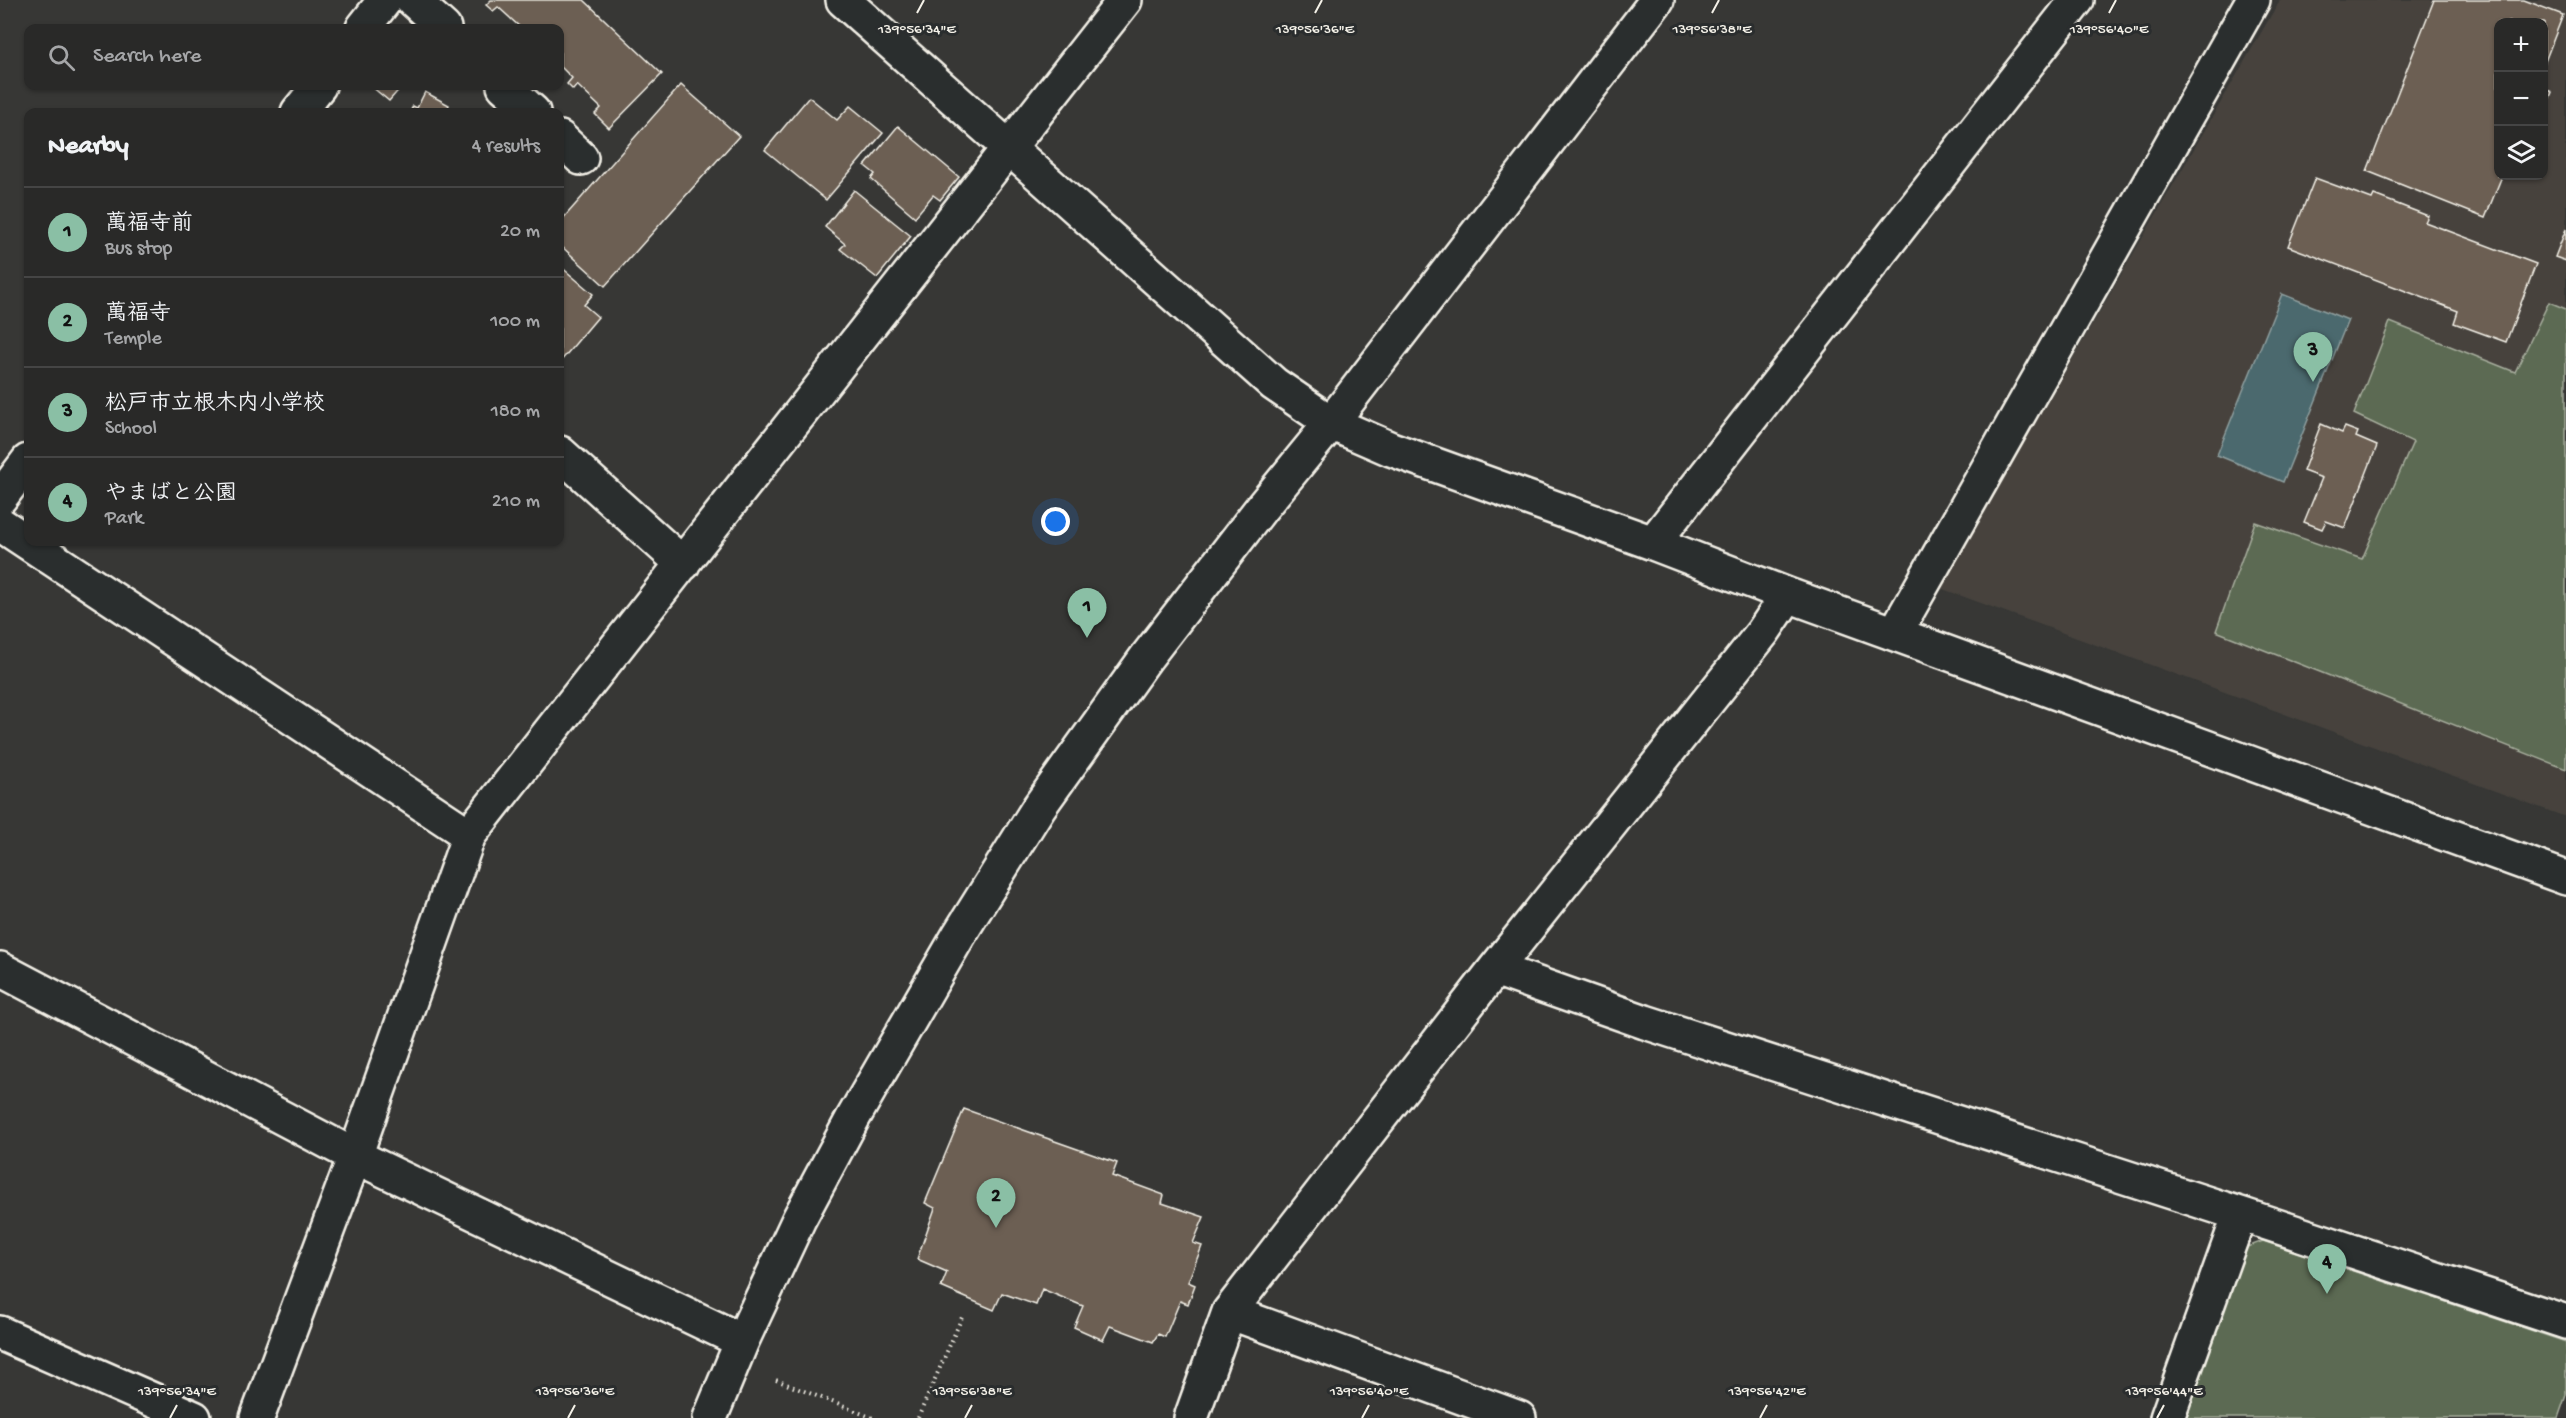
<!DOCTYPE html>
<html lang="en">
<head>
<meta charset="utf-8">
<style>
  :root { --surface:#292928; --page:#313130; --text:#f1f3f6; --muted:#a5a6a8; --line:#454545; --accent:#8abfa5 }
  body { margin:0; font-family:"Gochi Hand","Klee One",sans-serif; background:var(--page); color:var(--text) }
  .controls { position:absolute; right:18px; top:18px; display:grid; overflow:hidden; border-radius:12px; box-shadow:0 2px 4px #0004 }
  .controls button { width:54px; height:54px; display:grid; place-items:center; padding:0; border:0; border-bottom:2px solid var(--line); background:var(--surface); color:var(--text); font:30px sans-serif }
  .you { position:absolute; left:1056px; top:522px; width:21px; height:21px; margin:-15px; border:4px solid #fff; border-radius:50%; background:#1a73e8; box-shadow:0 0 0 9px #1a73e833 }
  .badge { display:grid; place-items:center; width:39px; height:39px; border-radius:50%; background:var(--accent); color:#111; font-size:20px; font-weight:700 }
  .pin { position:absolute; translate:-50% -50px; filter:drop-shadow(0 2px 3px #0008) }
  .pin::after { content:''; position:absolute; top:32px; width:21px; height:18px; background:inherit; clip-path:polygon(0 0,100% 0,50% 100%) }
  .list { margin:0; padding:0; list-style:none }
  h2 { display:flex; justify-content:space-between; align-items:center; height:78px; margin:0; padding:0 24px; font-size:26px }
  h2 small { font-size:20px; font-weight:400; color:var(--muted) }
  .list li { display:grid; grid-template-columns:39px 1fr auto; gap:18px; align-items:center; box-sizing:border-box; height:90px; padding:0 24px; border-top:2px solid var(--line) }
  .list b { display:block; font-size:22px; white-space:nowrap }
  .list p { margin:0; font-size:20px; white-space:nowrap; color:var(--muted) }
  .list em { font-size:20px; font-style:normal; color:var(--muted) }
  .icon { flex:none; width:33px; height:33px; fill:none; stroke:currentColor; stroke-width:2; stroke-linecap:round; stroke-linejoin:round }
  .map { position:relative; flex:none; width:2566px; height:1418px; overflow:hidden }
  .search { position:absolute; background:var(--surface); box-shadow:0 2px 4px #0004; left:24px; top:24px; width:540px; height:66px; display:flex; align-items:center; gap:15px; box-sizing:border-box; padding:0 21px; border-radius:12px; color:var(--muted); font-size:22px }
  .panel { position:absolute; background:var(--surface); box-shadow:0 2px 4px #0004; left:24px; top:108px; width:540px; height:438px; border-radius:12px }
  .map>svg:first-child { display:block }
  .built { fill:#47433e; fill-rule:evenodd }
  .green { fill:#5c6b53; stroke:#a8ae9e; stroke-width:1.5 }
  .water { fill:#4b696e; stroke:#8f9f9f; stroke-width:1.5 }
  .building { fill:#6c5f53; stroke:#f4f1e8; stroke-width:1.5 }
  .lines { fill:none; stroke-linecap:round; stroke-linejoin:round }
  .minor-casing { stroke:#f4f1e8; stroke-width:38 }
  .path { stroke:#f4f1e8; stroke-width:4; stroke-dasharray:1.5 4.5; stroke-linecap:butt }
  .minor { stroke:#2a2d2e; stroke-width:33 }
  .ticks { fill:none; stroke:#f4f1e8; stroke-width:2 }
  .ticks-label { font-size:15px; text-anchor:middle; fill:#f4f1e8; stroke:#2a2d2e; stroke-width:6; stroke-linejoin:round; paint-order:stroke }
</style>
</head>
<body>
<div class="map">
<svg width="2566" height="1418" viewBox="0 0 2566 1418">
  <rect width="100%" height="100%" fill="#373735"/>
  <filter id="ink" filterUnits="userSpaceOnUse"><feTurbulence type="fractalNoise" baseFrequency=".0167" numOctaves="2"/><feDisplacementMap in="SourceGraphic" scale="12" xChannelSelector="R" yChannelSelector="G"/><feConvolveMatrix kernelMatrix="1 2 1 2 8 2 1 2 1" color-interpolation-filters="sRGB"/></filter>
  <g filter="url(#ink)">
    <path class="built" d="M 2280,0 L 2566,0 L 2566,817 L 1940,588 ZM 2498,22 L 2544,22 L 2544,176 L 2498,176 Z"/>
    <path class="green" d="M 2549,302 L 2566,309 L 2566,769 L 2216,631 L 2255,522 L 2362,559 L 2413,442 L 2354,414 L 2390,322 L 2515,372 Z
      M 2263,1241 L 2566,1342 L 2566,1395 L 2558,1418 L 2185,1418 L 2247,1247 Z"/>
    <path class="water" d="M 2282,294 L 2348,320 L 2283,482 L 2217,455 Z"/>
    <path class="building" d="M 491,0 L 584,0 L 662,74 L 609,128 L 595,114 L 601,108 L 577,85 L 573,90 L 567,84 L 572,78 L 560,66 L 560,28 L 521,28 L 498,7 L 493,11 L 486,5 Z
      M 2434,0 L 2524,0 L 2563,15 L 2544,64 L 2544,22 L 2498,22 L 2498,176 L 2502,176 L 2485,218 L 2367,171 Z
      M 681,85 L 739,136 L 605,286 L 560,245 L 560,222 Z
      M 371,86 L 402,86 L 389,101 Z
      M 2544,88 L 2552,92 L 2544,112 Z
      M 425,92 L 449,105 L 446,112 L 410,112 L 413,106 L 417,108 Z
      M 809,97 L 837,120 L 850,106 L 883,133 L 826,200 L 765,150 Z
      M 898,126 L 959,177 L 940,200 L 933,195 L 915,217 L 871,179 L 875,174 L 865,166 Z
      M 2315,178 L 2372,199 L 2374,195 L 2428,216 L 2425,222 L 2536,264 L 2506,342 L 2454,323 L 2458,311 L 2288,246 Z
      M 854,190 L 911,236 L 877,278 L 840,249 L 845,244 L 825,227 Z
      M 2566,229 L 2566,261 L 2555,257 Z
      M 560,266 L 593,294 L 584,305 L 598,317 L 560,362 Z
      M 2321,424 L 2342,433 L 2345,427 L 2358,432 L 2356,437 L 2377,446 L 2345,528 L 2326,521 L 2322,529 L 2304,522 L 2322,478 L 2303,471 Z
      M 964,1109 L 1117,1163 L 1112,1176 L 1164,1195 L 1162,1203 L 1204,1217 L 1193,1243 L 1202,1246 L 1188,1282 L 1195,1285 L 1188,1304 L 1180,1301 L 1165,1337 L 1158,1334 L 1153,1342 L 1110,1326 L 1103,1340 L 1074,1327 L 1083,1306 L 1042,1289 L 1036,1305 L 1002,1293 L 994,1310 L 941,1287 L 947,1272 L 917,1259 L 935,1208 L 925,1203 Z"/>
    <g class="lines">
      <g class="minor-casing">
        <path id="minor" d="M 413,0 L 444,28
          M 843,0 L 1274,384 L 1331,423 L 1391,449 L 1653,543 L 1788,595 L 2566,878
          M 363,28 L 385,0
          M 504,86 L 533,112
          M 298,112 L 319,86
          M 560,138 L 581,158
          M 560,453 L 683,564
          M 0,498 L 28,461
          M 0,524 L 469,835
          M 1653,543 L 2077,0
          M 1895,633 L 2253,0
          M 0,969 L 355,1156 L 742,1341
          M 1495,969 L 1645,1022 L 2240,1214 L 2566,1322
          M 1229,1312 L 1519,1418
          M 0,1333 L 194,1418
          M 257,1418 L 355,1156 L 469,835 L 1125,0
          M 710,1418 L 742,1341 L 799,1219 L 853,1118 L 959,935 L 1039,807 L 1145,659 L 1263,506 L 1331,423 L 1657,0
          M 1191,1418 L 1229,1312 L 1495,969 L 1763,632 L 1788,595
          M 2167,1418 L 2240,1214"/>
      </g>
      <path class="path" d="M 776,1380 L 873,1418
        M 918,1418 L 963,1315"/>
      <use href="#minor" class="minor"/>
    </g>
  </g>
  <path class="ticks" d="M 917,13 L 924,0M 1315,13 L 1322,0M 1712,13 L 1719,0M 2109,13 L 2116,0M 170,1418 L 177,1405M 568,1418 L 575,1405M 965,1418 L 972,1405M 1362,1418 L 1369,1405M 1760,1418 L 1767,1405M 2157,1418 L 2164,1405"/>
  <g class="ticks-label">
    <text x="917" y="33">139°56'34"E</text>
    <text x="1315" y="33">139°56'36"E</text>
    <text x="1712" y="33">139°56'38"E</text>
    <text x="2109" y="33">139°56'40"E</text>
    <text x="177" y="1395">139°56'34"E</text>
    <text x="575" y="1395">139°56'36"E</text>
    <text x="972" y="1395">139°56'38"E</text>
    <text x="1369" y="1395">139°56'40"E</text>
    <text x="1767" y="1395">139°56'42"E</text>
    <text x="2164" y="1395">139°56'44"E</text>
  </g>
</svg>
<div class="controls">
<button>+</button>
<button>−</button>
<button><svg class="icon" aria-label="layers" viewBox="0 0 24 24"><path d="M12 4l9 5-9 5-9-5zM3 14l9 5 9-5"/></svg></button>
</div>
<div class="you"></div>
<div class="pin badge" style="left:1087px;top:638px">1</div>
<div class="pin badge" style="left:996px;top:1228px">2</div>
<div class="pin badge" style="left:2313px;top:382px">3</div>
<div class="pin badge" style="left:2327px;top:1294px">4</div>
<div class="search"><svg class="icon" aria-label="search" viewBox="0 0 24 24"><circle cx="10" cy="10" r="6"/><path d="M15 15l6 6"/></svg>Search here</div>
<section class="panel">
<h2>Nearby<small>4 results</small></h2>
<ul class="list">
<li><span class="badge">1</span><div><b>萬福寺前</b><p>Bus stop</p></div><em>20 m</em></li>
<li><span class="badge">2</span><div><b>萬福寺</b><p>Temple</p></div><em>100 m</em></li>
<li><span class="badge">3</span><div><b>松戸市立根木内小学校</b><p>School</p></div><em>180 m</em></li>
<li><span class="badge">4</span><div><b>やまばと公園</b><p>Park</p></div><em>210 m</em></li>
</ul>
</section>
</div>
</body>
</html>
